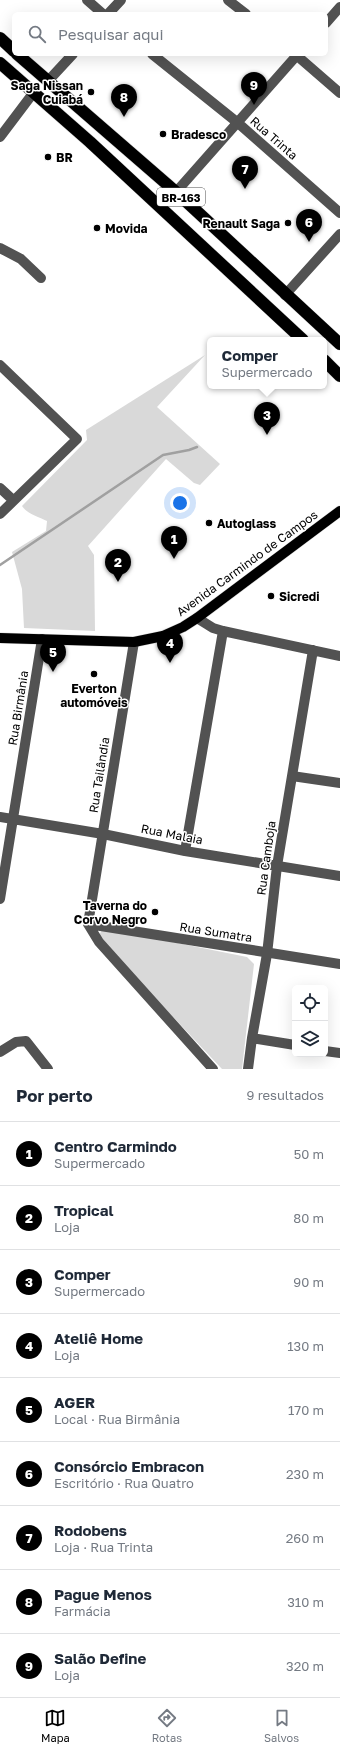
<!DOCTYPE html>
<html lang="pt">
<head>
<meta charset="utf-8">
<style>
  :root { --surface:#fff; --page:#f2f2f3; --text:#1f2937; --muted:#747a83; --line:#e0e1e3; --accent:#000 }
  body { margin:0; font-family:"Golos Text",sans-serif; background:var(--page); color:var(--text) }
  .controls { position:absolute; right:12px; bottom:12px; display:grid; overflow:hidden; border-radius:6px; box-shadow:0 4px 16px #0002 }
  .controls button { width:36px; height:36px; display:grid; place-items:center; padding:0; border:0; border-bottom:1px solid var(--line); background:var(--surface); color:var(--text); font:20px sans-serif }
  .you { position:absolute; left:180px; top:503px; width:14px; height:14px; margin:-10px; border:3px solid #fff; border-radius:50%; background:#1a73e8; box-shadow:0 0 0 6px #1a73e833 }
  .badge { display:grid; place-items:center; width:26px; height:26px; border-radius:50%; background:var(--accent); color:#fff; font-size:13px; font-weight:700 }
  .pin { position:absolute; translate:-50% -33px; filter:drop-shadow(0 1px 2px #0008) }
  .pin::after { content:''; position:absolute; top:21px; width:14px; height:12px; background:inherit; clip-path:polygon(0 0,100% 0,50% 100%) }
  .popup { position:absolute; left:207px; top:337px; width:120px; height:52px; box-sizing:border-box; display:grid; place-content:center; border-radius:6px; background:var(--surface); filter:drop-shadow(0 1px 3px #0005); font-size:13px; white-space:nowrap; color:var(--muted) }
  .popup b { font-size:15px; color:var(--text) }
  .popup::after { content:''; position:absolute; left:50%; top:100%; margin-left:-8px; border:8px solid transparent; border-top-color:var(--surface) }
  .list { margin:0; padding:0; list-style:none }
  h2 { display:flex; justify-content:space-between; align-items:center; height:52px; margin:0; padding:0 16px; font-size:17px }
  h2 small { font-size:13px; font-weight:400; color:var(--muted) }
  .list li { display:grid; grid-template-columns:26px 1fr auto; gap:12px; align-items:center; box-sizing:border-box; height:64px; padding:0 16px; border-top:1px solid var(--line) }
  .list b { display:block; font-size:15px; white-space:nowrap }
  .list p { margin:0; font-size:13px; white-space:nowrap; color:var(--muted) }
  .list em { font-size:13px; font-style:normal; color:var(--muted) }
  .icon { flex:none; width:22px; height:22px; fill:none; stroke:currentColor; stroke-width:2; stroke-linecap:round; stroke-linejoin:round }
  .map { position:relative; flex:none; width:340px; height:1069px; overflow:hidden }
  .search { position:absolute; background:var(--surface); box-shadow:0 4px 16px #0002; left:12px; right:12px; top:12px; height:44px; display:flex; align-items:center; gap:10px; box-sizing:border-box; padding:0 14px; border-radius:6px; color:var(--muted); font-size:15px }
  .sheet { height:628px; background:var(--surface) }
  nav { display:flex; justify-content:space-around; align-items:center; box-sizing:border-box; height:56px; border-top:1px solid var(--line); background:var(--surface); font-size:11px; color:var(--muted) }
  nav a { display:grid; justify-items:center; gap:2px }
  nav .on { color:var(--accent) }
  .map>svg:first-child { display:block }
  .green { fill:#d9d9d9 }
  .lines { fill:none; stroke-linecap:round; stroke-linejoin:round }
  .stream { stroke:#a0a0a0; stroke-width:2.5 }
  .major-casing { stroke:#dbdbdb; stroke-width:11 }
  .highway-casing { stroke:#dbdbdb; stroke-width:13 }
  .minor { stroke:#525252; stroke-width:10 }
  .major { stroke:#000; stroke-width:10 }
  .highway { stroke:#000; stroke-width:12 }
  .poi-dot { fill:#000; stroke:#fff; stroke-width:1.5 }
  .labels { text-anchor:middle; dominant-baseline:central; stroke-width:3; stroke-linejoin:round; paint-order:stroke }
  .shield { fill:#fff; stroke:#4c4c4c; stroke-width:1 }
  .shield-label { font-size:11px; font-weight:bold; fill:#000 }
  .poi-label { font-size:12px; font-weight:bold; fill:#000; stroke:#fff; text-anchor:start }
  .street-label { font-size:12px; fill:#000; stroke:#fff }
</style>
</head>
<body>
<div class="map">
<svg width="340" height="1069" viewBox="0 0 340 1069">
  <rect width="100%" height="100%" fill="#fff"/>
  <path class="green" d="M 205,355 L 157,407 L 220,464 L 200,485 L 194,483 L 166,459 L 88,546 L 94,555 L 95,631 L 24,628 L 22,589 L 12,552 L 46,531 L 47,521 C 39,517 27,514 22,506 L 87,440 L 86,430 Z
    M 103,928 L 247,957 L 254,964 L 242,1069 L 222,1069 L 98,937 Z"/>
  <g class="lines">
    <path class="stream" d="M 0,565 L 163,455 L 189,450 L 197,447"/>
    <g class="major-casing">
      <path id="major" d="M 0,638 L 134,642 L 163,636 L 183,627 L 197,618 L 340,511"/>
    </g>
    <g class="highway-casing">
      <path id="highway" d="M 0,38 L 14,51
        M 17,54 L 176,192 L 340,344
        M 0,63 L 90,142 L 303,340
        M 324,360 L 340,376"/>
    </g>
    <path class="minor" d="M 87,0 L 103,14
      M 228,0 L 246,14
      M 108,14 L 121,0
      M 326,23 L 340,7
      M 152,54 L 238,123 L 340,213
      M 295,54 L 340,93
      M 48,81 L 73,54
      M 0,137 L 34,92
      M 176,192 L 298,54
      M 0,248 L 21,259 L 41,278
      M 285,295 L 340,234
      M 0,365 L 77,439 L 0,514
      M 0,488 L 13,500
      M 197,618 L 213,628 L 223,631 L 340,656
      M 292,776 L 340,783
      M 0,817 L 103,834 L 185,851 L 340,876
      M 185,851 L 223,631
      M 0,899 L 42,639
      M 88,924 L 134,642
      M 88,924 L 340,964
      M 88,924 L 99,942 L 213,1069
      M 252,1038 L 295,1045
      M 325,1051 L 340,1053
      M 0,1052 L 16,1042 L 26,1041 L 48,1069
      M 248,1069 L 252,1038 L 267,954 L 277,866 L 313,650"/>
    <use href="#major" class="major"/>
    <use href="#highway" class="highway"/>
  </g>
  <g class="poi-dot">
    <circle cx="91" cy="92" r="4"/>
    <circle cx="163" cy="134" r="4"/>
    <circle cx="48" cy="157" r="4"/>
    <circle cx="288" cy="223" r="4"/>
    <circle cx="97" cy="228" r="4"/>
    <circle cx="209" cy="523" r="4"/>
    <circle cx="271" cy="596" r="4"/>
    <circle cx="94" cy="674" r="4"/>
    <circle cx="155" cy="912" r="4"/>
  </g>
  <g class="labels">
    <rect class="shield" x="157" y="188" width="48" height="18" rx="3"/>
    <g class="shield-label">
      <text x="181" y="197">BR-163</text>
    </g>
    <g class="poi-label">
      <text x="83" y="85" text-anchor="end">Saga Nissan<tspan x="83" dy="14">Cuiabá</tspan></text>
      <text x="171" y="134">Bradesco</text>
      <text x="56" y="157">BR</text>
      <text x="280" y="223" text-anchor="end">Renault Saga</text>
      <text x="105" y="228">Movida</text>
      <text x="217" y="523">Autoglass</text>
      <text x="279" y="596">Sicredi</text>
      <text x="94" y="688" text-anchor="middle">Everton<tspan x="94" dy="14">automóveis</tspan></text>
      <text x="147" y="905" text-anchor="end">Taverna do<tspan x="147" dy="14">Corvo Negro</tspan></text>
    </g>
    <g class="street-label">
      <text transform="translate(274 138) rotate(41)">Rua Trinta</text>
      <text transform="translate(247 563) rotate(-36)">Avenida Carmindo de Campos</text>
      <text transform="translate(18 708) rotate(-81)">Rua Birmânia</text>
      <text transform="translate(99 775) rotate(-81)">Rua Tailândia</text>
      <text transform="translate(172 834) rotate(11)">Rua Malaia</text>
      <text transform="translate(266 858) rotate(-82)">Rua Camboja</text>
      <text transform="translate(216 932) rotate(9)">Rua Sumatra</text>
    </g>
  </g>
</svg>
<div class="controls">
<button><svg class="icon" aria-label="locate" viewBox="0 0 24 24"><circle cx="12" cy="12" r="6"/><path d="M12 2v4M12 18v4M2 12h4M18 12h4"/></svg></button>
<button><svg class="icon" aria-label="layers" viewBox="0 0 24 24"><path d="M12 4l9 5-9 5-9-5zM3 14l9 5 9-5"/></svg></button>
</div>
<div class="you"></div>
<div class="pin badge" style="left:174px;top:559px">1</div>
<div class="pin badge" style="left:118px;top:582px">2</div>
<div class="pin badge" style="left:267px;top:435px">3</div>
<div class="popup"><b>Comper</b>Supermercado</div>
<div class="pin badge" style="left:170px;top:663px">4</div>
<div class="pin badge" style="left:53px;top:672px">5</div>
<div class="pin badge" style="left:309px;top:242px">6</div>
<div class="pin badge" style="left:245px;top:189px">7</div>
<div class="pin badge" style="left:124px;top:117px">8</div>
<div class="pin badge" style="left:254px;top:105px">9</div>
<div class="search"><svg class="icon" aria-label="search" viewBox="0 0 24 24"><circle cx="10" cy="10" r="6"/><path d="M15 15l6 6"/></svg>Pesquisar aqui</div>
</div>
<section class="sheet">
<h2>Por perto<small>9 resultados</small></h2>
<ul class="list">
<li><span class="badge">1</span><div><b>Centro Carmindo</b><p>Supermercado</p></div><em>50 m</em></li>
<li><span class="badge">2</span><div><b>Tropical</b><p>Loja</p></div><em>80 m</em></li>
<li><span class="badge">3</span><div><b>Comper</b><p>Supermercado</p></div><em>90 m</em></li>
<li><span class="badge">4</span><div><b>Ateliê Home</b><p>Loja</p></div><em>130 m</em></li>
<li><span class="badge">5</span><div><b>AGER</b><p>Local · Rua Birmânia</p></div><em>170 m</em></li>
<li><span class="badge">6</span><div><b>Consórcio Embracon</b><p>Escritório · Rua Quatro</p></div><em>230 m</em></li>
<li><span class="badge">7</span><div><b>Rodobens</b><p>Loja · Rua Trinta</p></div><em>260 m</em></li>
<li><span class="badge">8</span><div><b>Pague Menos</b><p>Farmácia</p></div><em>310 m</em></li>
<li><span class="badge">9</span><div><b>Salão Define</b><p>Loja</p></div><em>320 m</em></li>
</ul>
</section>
<nav>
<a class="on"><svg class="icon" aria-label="map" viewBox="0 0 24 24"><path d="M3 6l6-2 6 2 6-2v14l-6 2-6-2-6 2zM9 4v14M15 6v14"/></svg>Mapa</a>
<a><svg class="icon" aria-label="directions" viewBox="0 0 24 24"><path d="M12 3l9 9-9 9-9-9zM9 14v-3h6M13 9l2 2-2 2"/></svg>Rotas</a>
<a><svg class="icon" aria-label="saved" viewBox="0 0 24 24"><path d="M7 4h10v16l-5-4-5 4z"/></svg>Salvos</a>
</nav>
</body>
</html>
